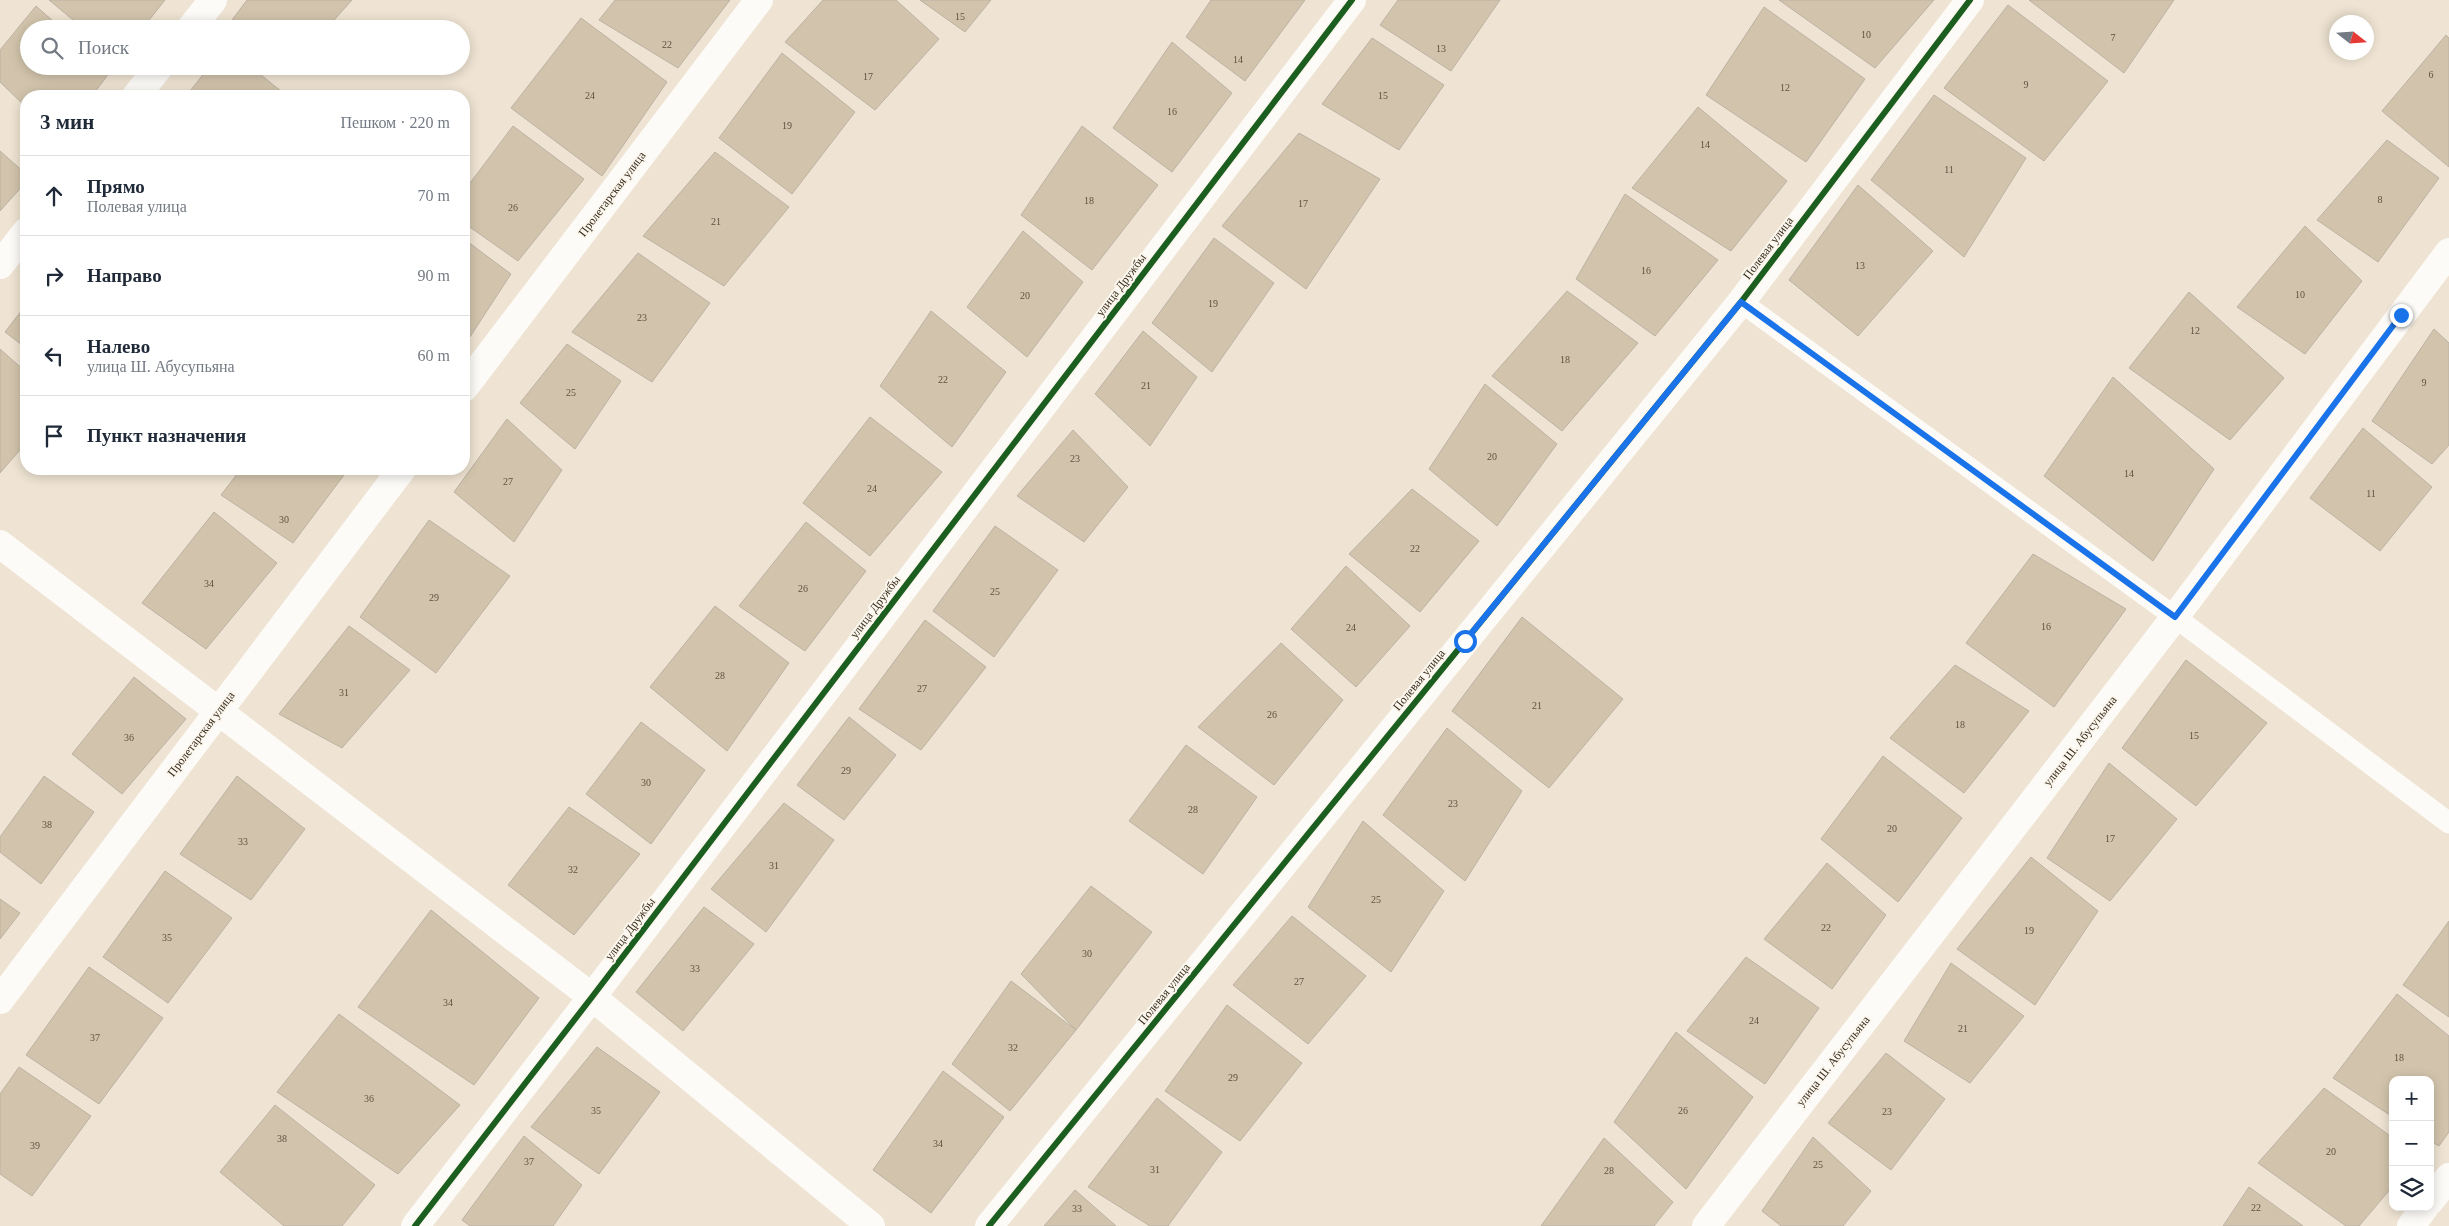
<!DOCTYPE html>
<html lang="ru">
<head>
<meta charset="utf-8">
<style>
  :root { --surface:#fff; --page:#f6f6f7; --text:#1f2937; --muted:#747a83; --line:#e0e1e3 }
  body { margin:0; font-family:Georgia,serif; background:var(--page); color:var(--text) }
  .controls { position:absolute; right:15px; bottom:15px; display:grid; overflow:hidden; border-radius:10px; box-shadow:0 2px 12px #0003 }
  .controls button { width:45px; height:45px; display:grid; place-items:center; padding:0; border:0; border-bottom:1px solid var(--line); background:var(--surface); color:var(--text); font:25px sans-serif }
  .compass { position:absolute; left:2329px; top:15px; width:45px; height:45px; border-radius:50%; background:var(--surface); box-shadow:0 2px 12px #0003; rotate:107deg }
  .stop { position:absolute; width:15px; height:15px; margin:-11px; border:4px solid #1a73e8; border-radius:50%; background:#fff }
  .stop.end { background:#1a73e8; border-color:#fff; box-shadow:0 1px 5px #0008 }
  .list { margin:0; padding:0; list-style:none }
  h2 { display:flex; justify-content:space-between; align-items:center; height:65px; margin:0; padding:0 20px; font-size:21px }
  h2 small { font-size:16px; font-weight:400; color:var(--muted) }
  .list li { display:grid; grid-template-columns:32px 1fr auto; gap:15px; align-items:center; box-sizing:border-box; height:80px; padding:0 20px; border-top:1px solid var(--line) }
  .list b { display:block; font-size:19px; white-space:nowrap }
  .list p { margin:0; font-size:16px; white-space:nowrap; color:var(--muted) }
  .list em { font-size:16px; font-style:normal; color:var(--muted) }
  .icon { flex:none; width:28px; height:28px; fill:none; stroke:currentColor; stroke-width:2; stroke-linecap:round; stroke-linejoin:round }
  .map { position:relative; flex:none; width:2449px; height:1226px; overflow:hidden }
  .search { position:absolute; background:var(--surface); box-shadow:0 2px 12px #0003; left:20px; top:20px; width:450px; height:55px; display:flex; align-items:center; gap:12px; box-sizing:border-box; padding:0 18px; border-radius:28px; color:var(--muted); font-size:19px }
  .panel { position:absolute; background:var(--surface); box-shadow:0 2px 12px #0003; left:20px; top:90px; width:450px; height:385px; border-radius:20px }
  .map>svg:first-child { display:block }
  .building { fill:#d2c4ac; stroke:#bcb2a3 }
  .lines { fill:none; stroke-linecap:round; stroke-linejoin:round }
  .lane { stroke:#fdfbf8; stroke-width:21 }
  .street { stroke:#fdfbf8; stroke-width:28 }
  .cycleway-casing { stroke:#fcf7ee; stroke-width:9 }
  .cycleway { stroke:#1b5e20; stroke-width:6 }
  .route { stroke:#1a73e8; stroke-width:6 }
  .labels { text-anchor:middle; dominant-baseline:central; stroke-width:4; stroke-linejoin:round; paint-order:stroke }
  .number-label { font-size:10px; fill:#5e5240 }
  .street-label { font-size:12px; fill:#372c1c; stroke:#fcf7ee }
</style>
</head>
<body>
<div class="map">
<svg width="2449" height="1226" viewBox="0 0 2449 1226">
  <rect width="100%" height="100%" fill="#efe4d3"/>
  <path class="building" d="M 49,0 L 165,0 L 142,29 L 84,29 Z
    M 247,0 L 352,0 L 326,29 L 242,29 L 232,20 Z
    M 615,0 L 730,0 L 678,68 L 599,20 Z
    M 823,0 L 896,0 L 939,39 L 875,110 L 785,42 Z
    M 920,0 L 991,0 L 965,32 Z
    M 1211,0 L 1305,0 L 1245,81 L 1186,37 Z
    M 1398,0 L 1500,0 L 1451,71 L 1380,25 Z
    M 1779,0 L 1934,0 L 1875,68 Z
    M 2029,0 L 2174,0 L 2124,73 Z
    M 2008,5 L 2108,81 L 2044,161 L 1944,88 Z
    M 36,6 L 62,29 L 29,29 L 29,66 L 104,66 L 110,72 L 92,96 L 26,96 L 26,107 L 0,82 L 0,50 Z
    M 1764,7 L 1865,79 L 1806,162 L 1706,95 Z
    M 581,18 L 667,82 L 602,176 L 511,108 Z
    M 2446,35 L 2449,38 L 2449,167 L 2382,111 Z
    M 1372,38 L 1444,85 L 1399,150 L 1322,104 Z
    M 1172,42 L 1232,93 L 1172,172 L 1113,128 Z
    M 782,53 L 855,112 L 792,194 L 719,138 Z
    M 210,66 L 250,66 L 287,96 L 186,96 Z
    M 1934,95 L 2026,158 L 1964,257 L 1871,180 Z
    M 1698,107 L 1787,181 L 1731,251 L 1632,188 Z
    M 513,126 L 584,179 L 518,261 L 464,223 L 464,191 Z
    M 1082,126 L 1158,185 L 1092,270 L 1021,215 Z
    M 1299,133 L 1380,179 L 1306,289 L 1222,226 Z
    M 2387,140 L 2439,178 L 2378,262 L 2317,220 Z
    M 0,151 L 26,174 L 26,182 L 0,211 Z
    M 715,152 L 789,207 L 724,286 L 643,236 Z
    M 1858,185 L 1933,251 L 1858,336 L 1789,280 Z
    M 1625,194 L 1718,260 L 1655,336 L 1576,279 Z
    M 2305,226 L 2362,281 L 2305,354 L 2237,307 Z
    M 1023,231 L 1083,282 L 1027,357 L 967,307 Z
    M 1214,238 L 1274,283 L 1212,372 L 1152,323 Z
    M 464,239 L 511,274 L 464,346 Z
    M 638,253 L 710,303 L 652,382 L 572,332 Z
    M 1567,291 L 1638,343 L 1562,431 L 1492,376 Z
    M 2189,292 L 2284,378 L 2230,440 L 2129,368 Z
    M 26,305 L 26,348 L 5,332 Z
    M 931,311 L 1006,372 L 952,447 L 880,386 Z
    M 2434,329 L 2449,343 L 2449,445 L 2432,464 L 2372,421 Z
    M 1143,331 L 1197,377 L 1150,446 L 1095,394 Z
    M 567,344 L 621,381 L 575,449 L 520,403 Z
    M 0,349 L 26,372 L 26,443 L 0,473 Z
    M 2113,377 L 2214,469 L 2153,561 L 2044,476 Z
    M 1485,384 L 1557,444 L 1497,526 L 1429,469 Z
    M 870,417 L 942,472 L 870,556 L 803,503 Z
    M 507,419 L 562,470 L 514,542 L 454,492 Z
    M 2363,428 L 2432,487 L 2380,551 L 2310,498 Z
    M 1073,430 L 1128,487 L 1084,542 L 1017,496 Z
    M 241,469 L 345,469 L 347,471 L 293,543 L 221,495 Z
    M 1412,489 L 1479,541 L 1420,612 L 1349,554 Z
    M 214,512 L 277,563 L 206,649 L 142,603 Z
    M 429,520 L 510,576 L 436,673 L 360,617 Z
    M 806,522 L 866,571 L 805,651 L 739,606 Z
    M 995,526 L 1058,570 L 994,657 L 933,611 Z
    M 2033,554 L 2126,609 L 2054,707 L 1966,643 Z
    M 1346,566 L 1410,626 L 1356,687 L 1291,629 Z
    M 715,606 L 789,663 L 727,751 L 650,687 Z
    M 1522,617 L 1623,699 L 1549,788 L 1452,711 Z
    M 925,620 L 986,667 L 921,750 L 859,709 Z
    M 349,626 L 410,670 L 342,748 L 279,714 Z
    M 1281,643 L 1343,700 L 1274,785 L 1198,727 Z
    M 2186,660 L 2267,723 L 2196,806 L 2122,748 Z
    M 1955,665 L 2029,711 L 1964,793 L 1890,738 Z
    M 134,677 L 186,719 L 122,794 L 72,754 Z
    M 849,717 L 896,755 L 844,820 L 797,785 Z
    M 641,722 L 705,770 L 651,844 L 586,794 Z
    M 1447,728 L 1522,791 L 1465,881 L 1383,815 Z
    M 1186,745 L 1257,797 L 1203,874 L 1129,821 Z
    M 1883,756 L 1962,818 L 1898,902 L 1821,839 Z
    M 2109,763 L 2177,819 L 2110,901 L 2047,858 Z
    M 44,776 L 94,812 L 41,884 L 0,852 L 0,837 Z
    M 237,776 L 305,829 L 251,900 L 180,854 Z
    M 784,803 L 834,840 L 766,932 L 711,889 Z
    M 569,807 L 640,854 L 574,935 L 508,885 Z
    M 1363,821 L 1444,891 L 1391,972 L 1308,907 Z
    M 2031,857 L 2098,911 L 2035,1005 L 1957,949 Z
    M 1827,863 L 1886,915 L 1832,989 L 1764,939 Z
    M 165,871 L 232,918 L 168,1003 L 103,957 Z
    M 1091,886 L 1152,932 L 1076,1030 L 1021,974 Z
    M 0,899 L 20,913 L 0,939 Z
    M 704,907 L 754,944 L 683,1031 L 636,992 Z
    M 431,910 L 539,998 L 474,1085 L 358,1007 Z
    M 1292,916 L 1366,976 L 1308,1044 L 1233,985 Z
    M 2449,921 L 2449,1017 L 2403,985 Z
    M 1746,957 L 1819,1008 L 1765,1084 L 1687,1031 Z
    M 1951,963 L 2024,1016 L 1970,1083 L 1904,1041 Z
    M 89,967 L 163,1018 L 99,1104 L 26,1055 Z
    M 1011,981 L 1076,1030 L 1010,1111 L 952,1064 Z
    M 2397,994 L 2449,1036 L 2449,1132 L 2439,1146 L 2430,1141 L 2430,1080 L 2393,1080 L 2393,1117 L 2333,1078 Z
    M 1227,1005 L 1302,1063 L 1240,1141 L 1165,1091 Z
    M 339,1014 L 460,1105 L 398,1174 L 277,1092 Z
    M 1676,1032 L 1753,1097 L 1686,1189 L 1614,1122 Z
    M 597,1047 L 660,1092 L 599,1174 L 531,1127 Z
    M 1886,1053 L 1945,1099 L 1891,1170 L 1828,1123 Z
    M 19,1067 L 91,1116 L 32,1196 L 0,1174 L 0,1094 Z
    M 943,1071 L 1004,1117 L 931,1213 L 873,1170 Z
    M 2324,1088 L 2393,1138 L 2393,1186 L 2359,1226 L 2346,1226 L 2258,1163 Z
    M 1157,1098 L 1222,1152 L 1168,1226 L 1150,1226 L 1088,1187 Z
    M 275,1105 L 375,1185 L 342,1226 L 284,1226 L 220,1172 Z
    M 524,1136 L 582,1185 L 553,1226 L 470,1226 L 462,1220 Z
    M 1813,1137 L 1871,1191 L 1843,1226 L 1781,1226 L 1762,1211 Z
    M 1604,1138 L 1673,1202 L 1654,1226 L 1541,1226 Z
    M 2249,1187 L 2303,1226 L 2223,1226 Z
    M 1075,1190 L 1116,1226 L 1044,1226 Z"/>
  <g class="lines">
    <path class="lane" d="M 1741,302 L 2175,617 L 2449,823"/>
    <path class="street" d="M 190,29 L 213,0
      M 136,96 L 160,66
      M 0,265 L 26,232
      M 464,388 L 759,0
      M 0,544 L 592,997 L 871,1226
      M 0,1000 L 402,469
      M 2430,1201 L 2449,1177
      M 415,1226 L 592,997 L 1352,0
      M 989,1226 L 1741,302 L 1970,0
      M 1706,1226 L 2175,617 L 2449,252
      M 2411,1226 L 2425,1207"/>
    <g class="cycleway-casing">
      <path id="cycleway" d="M 415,1226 L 592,997 L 1352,0
        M 989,1226 L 1741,302 L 1970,0"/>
    </g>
    <use href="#cycleway" class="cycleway"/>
  </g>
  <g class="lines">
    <path class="route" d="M 1465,641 L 1741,302 L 2175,617 L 2401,315"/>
  </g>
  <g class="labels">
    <g class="number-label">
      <text x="960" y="16">15</text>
      <text x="1866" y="34">10</text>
      <text x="2113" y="37">7</text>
      <text x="667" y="44">22</text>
      <text x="1441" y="48">13</text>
      <text x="1238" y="59">14</text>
      <text x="2431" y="74">6</text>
      <text x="868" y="76">17</text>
      <text x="2026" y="84">9</text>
      <text x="1785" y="87">12</text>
      <text x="590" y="95">24</text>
      <text x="1383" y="95">15</text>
      <text x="1172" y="111">16</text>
      <text x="787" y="125">19</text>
      <text x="1705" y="144">14</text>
      <text x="1949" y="169">11</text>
      <text x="2380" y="199">8</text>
      <text x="1089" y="200">18</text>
      <text x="1303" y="203">17</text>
      <text x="513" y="207">26</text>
      <text x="716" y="221">21</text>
      <text x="1860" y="265">13</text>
      <text x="1646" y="270">16</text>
      <text x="2300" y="294">10</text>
      <text x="1025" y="295">20</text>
      <text x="1213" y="303">19</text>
      <text x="642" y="317">23</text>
      <text x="2195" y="330">12</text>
      <text x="1565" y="359">18</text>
      <text x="943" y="379">22</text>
      <text x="2424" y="382">9</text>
      <text x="1146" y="385">21</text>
      <text x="571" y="392">25</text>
      <text x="1492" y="456">20</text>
      <text x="1075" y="458">23</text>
      <text x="2129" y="473">14</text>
      <text x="508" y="481">27</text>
      <text x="872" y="488">24</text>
      <text x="2371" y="493">11</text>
      <text x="284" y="519">30</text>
      <text x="1415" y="548">22</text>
      <text x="209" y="583">34</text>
      <text x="803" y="588">26</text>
      <text x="995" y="591">25</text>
      <text x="434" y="597">29</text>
      <text x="2046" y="626">16</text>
      <text x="1351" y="627">24</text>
      <text x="720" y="675">28</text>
      <text x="922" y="688">27</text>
      <text x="344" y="692">31</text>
      <text x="1537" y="705">21</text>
      <text x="1272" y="714">26</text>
      <text x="1960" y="724">18</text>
      <text x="2194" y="735">15</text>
      <text x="129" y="737">36</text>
      <text x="846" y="770">29</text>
      <text x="646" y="782">30</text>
      <text x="1453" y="803">23</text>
      <text x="1193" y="809">28</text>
      <text x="47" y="824">38</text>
      <text x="1892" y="828">20</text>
      <text x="2110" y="838">17</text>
      <text x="243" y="841">33</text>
      <text x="774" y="865">31</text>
      <text x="573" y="869">32</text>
      <text x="1376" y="899">25</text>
      <text x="1826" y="927">22</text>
      <text x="2029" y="930">19</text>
      <text x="167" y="937">35</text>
      <text x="1087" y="953">30</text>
      <text x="695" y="968">33</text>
      <text x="1299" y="981">27</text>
      <text x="448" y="1002">34</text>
      <text x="1754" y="1020">24</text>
      <text x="1963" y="1028">21</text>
      <text x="95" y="1037">37</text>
      <text x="1013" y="1047">32</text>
      <text x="2399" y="1057">18</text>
      <text x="1233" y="1077">29</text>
      <text x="369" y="1098">36</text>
      <text x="596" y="1110">35</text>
      <text x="1683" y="1110">26</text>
      <text x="1887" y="1111">23</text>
      <text x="282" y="1138">38</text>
      <text x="938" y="1143">34</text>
      <text x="35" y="1145">39</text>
      <text x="2331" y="1151">20</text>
      <text x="529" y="1161">37</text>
      <text x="1818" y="1164">25</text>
      <text x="1155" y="1169">31</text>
      <text x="1609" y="1170">28</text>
      <text x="2256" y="1207">22</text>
      <text x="1077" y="1208">33</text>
    </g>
    <g class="street-label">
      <text transform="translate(612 194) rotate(-53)">Пролетарская улица</text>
      <text transform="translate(1768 248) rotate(-53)">Полевая улица</text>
      <text transform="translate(1121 285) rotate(-53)">улица Дружбы</text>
      <text transform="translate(875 607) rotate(-53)">улица Дружбы</text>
      <text transform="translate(1419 680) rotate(-51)">Полевая улица</text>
      <text transform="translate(201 734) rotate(-53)">Пролетарская улица</text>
      <text transform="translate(2080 741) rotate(-52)">улица Ш. Абусупьяна</text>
      <text transform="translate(630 929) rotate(-53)">улица Дружбы</text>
      <text transform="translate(1164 994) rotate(-51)">Полевая улица</text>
      <text transform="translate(1833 1061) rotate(-52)">улица Ш. Абусупьяна</text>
    </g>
  </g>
</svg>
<div class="controls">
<button>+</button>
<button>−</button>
<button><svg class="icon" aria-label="layers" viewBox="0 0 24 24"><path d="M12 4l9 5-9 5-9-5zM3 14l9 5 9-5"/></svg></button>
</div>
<svg class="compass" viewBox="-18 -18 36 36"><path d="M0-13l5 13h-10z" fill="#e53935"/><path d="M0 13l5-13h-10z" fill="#747a83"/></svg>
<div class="stop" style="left:1465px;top:641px"></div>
<div class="stop end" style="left:2401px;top:315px"></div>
<div class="search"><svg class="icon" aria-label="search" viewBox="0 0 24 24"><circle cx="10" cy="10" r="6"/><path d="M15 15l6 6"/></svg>Поиск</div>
<section class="panel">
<h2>3 мин<small>Пешком · 220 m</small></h2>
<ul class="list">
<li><svg class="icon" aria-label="ahead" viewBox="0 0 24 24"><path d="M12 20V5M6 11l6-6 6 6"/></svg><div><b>Прямо</b><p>Полевая улица</p></div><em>70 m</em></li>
<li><svg class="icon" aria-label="right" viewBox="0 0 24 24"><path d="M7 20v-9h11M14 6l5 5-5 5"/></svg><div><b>Направо</b></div><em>90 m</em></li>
<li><svg class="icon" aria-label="left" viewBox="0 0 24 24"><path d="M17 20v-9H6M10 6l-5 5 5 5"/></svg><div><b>Налево</b><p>улица Ш. Абусупьяна</p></div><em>60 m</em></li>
<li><svg class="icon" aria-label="arrive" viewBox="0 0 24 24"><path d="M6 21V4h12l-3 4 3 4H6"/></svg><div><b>Пункт назначения</b></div></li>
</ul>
</section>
</div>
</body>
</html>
